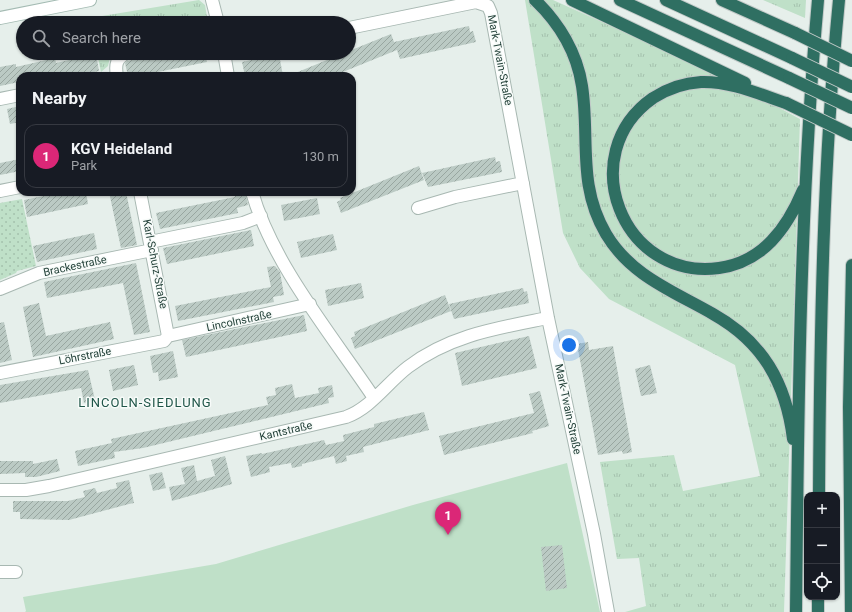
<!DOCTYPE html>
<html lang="en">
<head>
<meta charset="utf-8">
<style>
  :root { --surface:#171b24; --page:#242831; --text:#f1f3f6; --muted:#9ea1a6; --line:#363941; --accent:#db2777 }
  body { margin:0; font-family:Roboto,sans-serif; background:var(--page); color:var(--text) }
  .controls { position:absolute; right:12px; bottom:12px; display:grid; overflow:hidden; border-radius:8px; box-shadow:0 1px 3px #0004 }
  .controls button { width:36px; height:36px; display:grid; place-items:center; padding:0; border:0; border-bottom:1px solid var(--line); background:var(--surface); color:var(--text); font:20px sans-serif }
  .you { position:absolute; left:569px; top:345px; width:14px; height:14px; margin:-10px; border:3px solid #fff; border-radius:50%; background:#1a73e8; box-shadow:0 0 0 6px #1a73e833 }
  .badge { display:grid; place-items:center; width:26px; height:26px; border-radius:50%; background:var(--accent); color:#fff; font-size:13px; font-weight:700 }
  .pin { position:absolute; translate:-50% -33px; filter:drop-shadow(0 1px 2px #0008) }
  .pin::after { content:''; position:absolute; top:21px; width:14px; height:12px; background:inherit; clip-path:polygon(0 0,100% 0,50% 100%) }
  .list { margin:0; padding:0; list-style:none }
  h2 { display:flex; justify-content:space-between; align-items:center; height:52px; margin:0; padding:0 16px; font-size:17px }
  h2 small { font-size:13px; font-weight:400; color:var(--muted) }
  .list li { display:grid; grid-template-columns:26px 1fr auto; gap:12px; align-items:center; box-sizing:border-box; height:64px; margin:0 8px 8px; padding:0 8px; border:1px solid var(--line); border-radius:12px }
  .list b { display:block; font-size:15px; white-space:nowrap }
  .list p { margin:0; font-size:13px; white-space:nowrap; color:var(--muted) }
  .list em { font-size:13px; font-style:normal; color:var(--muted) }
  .icon { flex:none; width:22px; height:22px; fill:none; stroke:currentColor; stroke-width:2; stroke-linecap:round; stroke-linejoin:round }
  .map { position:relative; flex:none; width:852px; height:612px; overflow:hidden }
  .search { position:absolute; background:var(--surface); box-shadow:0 1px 3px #0004; left:16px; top:16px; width:340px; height:44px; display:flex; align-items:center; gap:10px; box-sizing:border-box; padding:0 14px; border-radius:22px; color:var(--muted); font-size:15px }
  .panel { position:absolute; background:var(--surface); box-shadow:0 1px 3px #0004; left:16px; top:72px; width:340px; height:124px; border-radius:12px }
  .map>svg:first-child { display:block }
  .grass { fill:url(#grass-tufts) }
  .park { fill:url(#park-dots) }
  .garden { fill:#bfe0c8 }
  .building { fill:url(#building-hatch) }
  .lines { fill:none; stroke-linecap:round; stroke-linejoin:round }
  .street-casing { stroke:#a8b8b2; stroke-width:14 }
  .secondary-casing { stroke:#a4bbb3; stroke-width:14 }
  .highway-casing { stroke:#c2cac8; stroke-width:14 }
  .street { stroke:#fff; stroke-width:12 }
  .secondary { stroke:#fff; stroke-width:12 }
  .highway { stroke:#2f6f62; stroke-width:12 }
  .highway-bridge-casing { stroke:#c2cac8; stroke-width:14; stroke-linecap:butt }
  .highway-bridge { stroke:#2f6f62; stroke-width:12 }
  .labels { text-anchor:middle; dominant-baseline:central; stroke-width:3; stroke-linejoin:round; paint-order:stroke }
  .street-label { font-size:11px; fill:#24423a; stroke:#f7fbf9 }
  .quarter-label { font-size:13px; letter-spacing:1px; fill:#1f5548; stroke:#f7fbf9 }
</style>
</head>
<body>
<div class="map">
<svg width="852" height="612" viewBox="0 0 852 612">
  <defs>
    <pattern id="grass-tufts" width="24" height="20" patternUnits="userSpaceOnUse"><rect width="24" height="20" fill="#bfe0c8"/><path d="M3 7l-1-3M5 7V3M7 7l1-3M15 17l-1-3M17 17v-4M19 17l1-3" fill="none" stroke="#a4c1ad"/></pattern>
    <pattern id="park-dots" width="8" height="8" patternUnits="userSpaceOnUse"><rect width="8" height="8" fill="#bfe0c8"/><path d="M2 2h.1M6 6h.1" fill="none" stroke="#a4c1ad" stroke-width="1.8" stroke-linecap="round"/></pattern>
    <pattern id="building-hatch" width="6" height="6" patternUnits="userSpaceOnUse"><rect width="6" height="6" fill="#bbcac4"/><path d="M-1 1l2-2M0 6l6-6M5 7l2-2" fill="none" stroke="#98a6a0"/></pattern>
  </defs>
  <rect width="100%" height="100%" fill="#e6efeb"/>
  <path class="grass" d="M 199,0 L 205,5 L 208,23 L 91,23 L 90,18 Z
    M 525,0 L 553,0 L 707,69 L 800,119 L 784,612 L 625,612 L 646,606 L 639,558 L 617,559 L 600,462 L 674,455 L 683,491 L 760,476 L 735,365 L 609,299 L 580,268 L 563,233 Z
    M 763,0 L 806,0 L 805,18 Z
    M 97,53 L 111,53 L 108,66 L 101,72 Z"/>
  <path class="park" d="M 22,199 L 36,266 L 17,271 L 16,273 L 0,280 L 0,203 Z"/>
  <path class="garden" d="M 567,463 L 600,612 L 25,612 L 26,611 L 23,597 L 216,564 L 413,505 Z"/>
  <path class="building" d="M 469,26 L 470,32 L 473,31 L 476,42 L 400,59 L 397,50 L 333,76 L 288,76 L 344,53 L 349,53 L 349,51 L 391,34 L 394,42 Z
    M 167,53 L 205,53 L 207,62 L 138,76 L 128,76 L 125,63 L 127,61 Z
    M 96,54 L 99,71 L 77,76 L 18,76 L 19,82 L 0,86 L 0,67 L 16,64 L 16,67 L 55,58 L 56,63 Z
    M 279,54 L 283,76 L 245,76 L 242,62 Z
    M 20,106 L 20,122 L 10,124 L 7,109 Z
    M 495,157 L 496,162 L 500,161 L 502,172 L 428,187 L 422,173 Z
    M 20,159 L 20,171 L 0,175 L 0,163 Z
    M 419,166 L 424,180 L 341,213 L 337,202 L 341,200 L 340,198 Z
    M 63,192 L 86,192 L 88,204 L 27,217 L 24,200 Z
    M 109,192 L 126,192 L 137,245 L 121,248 Z
    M 234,192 L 245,192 L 248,205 L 237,208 L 238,213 L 160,229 L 156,213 L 235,197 Z
    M 317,198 L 320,214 L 284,221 L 281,205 Z
    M 251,230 L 254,246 L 167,264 L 163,248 Z
    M 94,233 L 97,249 L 37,262 L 33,246 Z
    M 333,234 L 337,250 L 301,258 L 297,242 Z
    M 136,263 L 150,332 L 134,335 L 123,283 L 47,298 L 44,282 Z
    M 275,266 L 280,272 L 284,295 L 273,297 L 274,302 L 178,321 L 175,306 L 271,287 L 267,267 Z
    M 361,283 L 364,298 L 328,306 L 325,290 Z
    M 523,288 L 524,292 L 527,291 L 529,303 L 454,319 L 449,304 Z
    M 445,295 L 451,311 L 355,349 L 351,338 L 355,336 L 354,332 Z
    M 39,303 L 46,336 L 110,322 L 114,339 L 33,357 L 23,307 Z
    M 304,315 L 307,331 L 186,357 L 182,340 Z
    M 4,322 L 12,360 L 0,363 L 0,323 Z
    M 529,336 L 537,368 L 462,386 L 455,353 Z
    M 588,342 L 589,350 L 613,346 L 632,452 L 623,454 L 622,451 L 598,455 L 577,344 Z
    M 173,351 L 178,377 L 159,381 L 158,372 L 153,373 L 150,356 Z
    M 134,365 L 138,385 L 113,391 L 109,370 Z
    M 650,365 L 657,393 L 641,396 L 635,369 Z
    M 88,370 L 95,400 L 84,403 L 81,388 L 0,403 L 0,385 Z
    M 292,384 L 295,398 L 319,393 L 318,388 L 332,385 L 334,397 L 328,398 L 329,403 L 143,448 L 114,452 L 115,458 L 78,466 L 75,451 L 112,443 L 111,439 L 268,405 L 266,397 L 276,395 L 275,388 Z
    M 540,391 L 549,426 L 532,431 L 533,433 L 444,455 L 439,436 L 534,413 L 529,394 Z
    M 424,412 L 429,430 L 363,447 L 364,452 L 346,456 L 347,461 L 336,464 L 334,456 L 302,464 L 302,466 L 292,468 L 291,463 L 269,467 L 270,472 L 251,477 L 246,456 L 262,453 L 262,454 L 324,440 L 326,445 L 344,441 L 343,435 L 374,427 L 374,424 Z
    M 225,456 L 232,484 L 172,501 L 169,487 L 185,484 L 181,468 L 194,465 L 197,481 L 215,476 L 211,460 Z
    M 57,459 L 60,471 L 36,477 L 25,477 L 25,473 L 0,474 L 0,461 L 33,461 L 33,464 Z
    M 162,472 L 166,488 L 153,491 L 149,475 Z
    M 129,480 L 134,503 L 129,504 L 69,520 L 20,519 L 20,512 L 13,512 L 13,501 L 68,501 L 85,497 L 83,491 L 95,488 L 97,493 L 117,488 L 116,483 Z
    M 562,545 L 567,588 L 546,591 L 541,547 Z"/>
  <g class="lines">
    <g class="street-casing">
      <path id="street" d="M 212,0 L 218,23
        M 349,28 L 476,2 L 488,6 L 491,13 L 548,318 L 594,534 L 608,612
        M 224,53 L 228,76
        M 117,76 C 115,65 116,58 127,53
        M 0,99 L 20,95
        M 0,191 L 20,187
        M 140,192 L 168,336
        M 252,192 C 273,265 332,335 374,398
        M 418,208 L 455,197 L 523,183
        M 150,242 L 243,223 L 261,216
        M 0,289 L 39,273 L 152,250
        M 168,336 L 310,304
        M 0,373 L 164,341 L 168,336
        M 0,490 L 26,490 L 49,486 L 346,417 C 371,408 387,383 408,367 C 450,335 498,328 548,318
        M 0,572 L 16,572"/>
    </g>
    <g class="secondary-casing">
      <path id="secondary" d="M 0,18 L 90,0"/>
    </g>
    <g class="highway-casing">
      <path id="highway" d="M 535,0 C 559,23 577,53 582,86 C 590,138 577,185 606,234 C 631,276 673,291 713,314 C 763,342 786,383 793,439
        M 572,0 L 745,83
        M 620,0 L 789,78
        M 666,0 L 792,58
        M 722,0 L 795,33
        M 786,103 C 759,94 730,81 701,82 C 684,83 667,89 653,98 C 573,154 622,281 719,268 C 763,262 787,228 803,190
        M 819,495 C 820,330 823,164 839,0
        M 796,612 C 798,408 800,203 818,0
        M 818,612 L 818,597
        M 851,612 L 849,407 L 852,265"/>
    </g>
    <use href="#street" class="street"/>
    <use href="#secondary" class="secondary"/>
    <use href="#highway" class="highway"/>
    <g class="highway-bridge-casing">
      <path id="highway-bridge" d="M 795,33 L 852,61
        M 792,58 L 852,87
        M 789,78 L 852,108
        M 786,103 L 852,135"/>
    </g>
    <use href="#highway-bridge" class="highway-bridge"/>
  </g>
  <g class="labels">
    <g class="street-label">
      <text transform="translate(500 60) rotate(79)">Mark-Twain-Straße</text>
      <text transform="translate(155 264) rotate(79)">Karl-Schurz-Straße</text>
      <text transform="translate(75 266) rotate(-12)">Brackestraße</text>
      <text transform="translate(239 321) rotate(-12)">Lincolnstraße</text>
      <text transform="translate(85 356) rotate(-11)">Löhrstraße</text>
      <text transform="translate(568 409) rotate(78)">Mark-Twain-Straße</text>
      <text transform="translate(286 431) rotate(-13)">Kantstraße</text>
    </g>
    <g class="quarter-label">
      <text x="145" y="402">LINCOLN-SIEDLUNG</text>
    </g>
  </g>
</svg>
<div class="controls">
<button>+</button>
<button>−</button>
<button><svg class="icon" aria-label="locate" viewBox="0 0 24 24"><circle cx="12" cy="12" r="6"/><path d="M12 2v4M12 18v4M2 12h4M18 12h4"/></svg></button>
</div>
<div class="you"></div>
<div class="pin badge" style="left:448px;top:535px">1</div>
<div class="search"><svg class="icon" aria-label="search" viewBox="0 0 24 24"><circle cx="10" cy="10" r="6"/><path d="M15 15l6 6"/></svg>Search here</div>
<section class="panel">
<h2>Nearby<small></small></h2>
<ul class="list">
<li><span class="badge">1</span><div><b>KGV Heideland</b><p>Park</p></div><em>130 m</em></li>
</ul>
</section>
</div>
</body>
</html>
